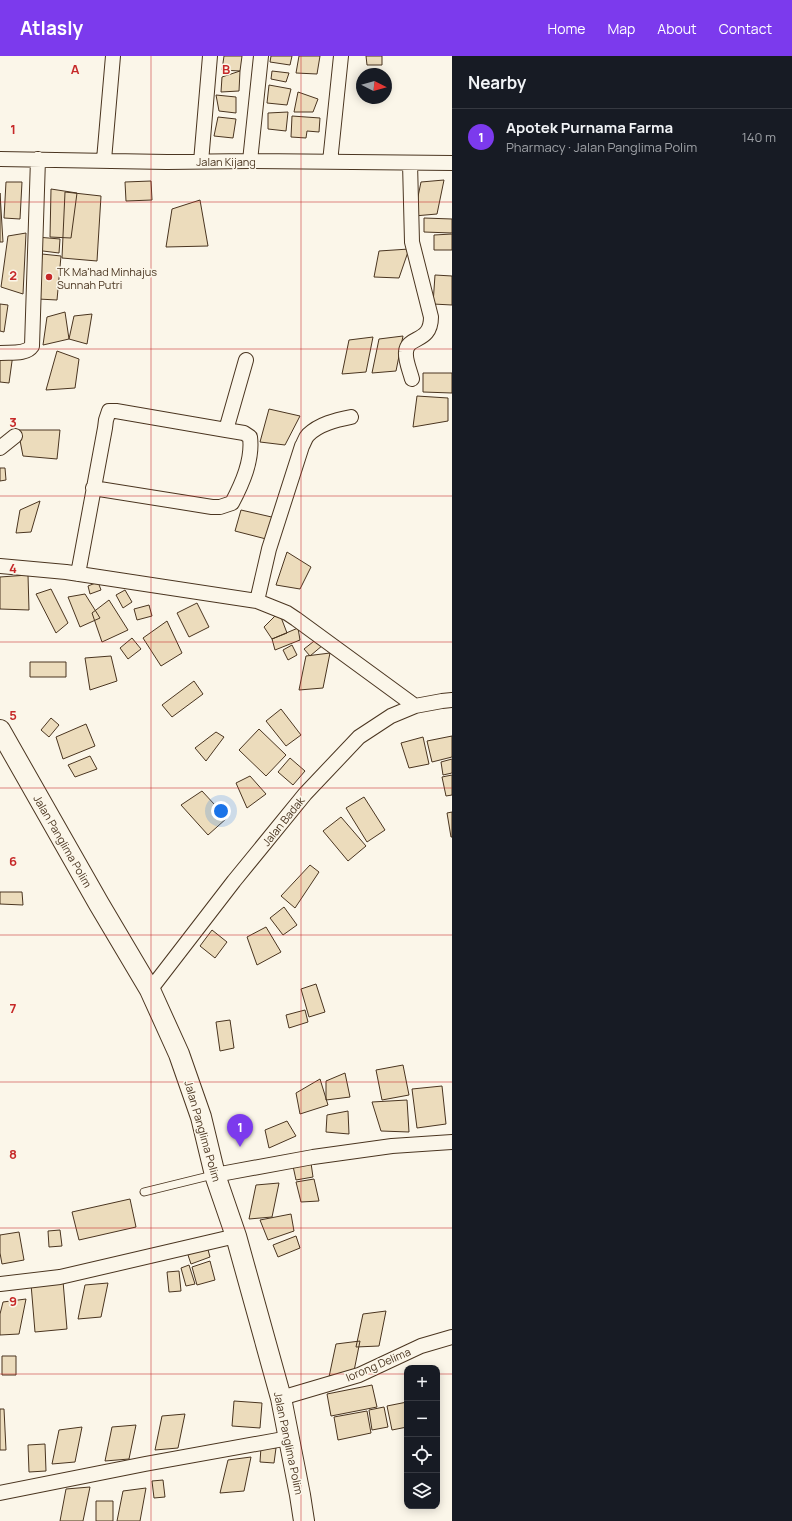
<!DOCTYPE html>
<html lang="en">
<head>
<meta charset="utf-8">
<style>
  :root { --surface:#171b24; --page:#20242c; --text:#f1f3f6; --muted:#9ea1a6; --line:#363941; --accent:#7c3aed }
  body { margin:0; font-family:Manrope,sans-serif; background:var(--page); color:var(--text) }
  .controls { position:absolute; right:12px; bottom:12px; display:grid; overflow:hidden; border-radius:8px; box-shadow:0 2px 10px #0003 }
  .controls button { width:36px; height:36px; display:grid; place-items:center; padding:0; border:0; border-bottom:1px solid var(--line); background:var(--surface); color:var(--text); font:20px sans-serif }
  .compass { position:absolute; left:356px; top:12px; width:36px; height:36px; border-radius:50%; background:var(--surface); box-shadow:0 2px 10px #0003; rotate:96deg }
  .you { position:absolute; left:221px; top:755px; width:14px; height:14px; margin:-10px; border:3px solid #fff; border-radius:50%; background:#1a73e8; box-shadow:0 0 0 6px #1a73e833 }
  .badge { display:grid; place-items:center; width:26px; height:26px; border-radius:50%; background:var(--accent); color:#fff; font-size:13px; font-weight:700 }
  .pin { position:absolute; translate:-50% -33px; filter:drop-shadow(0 1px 2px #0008) }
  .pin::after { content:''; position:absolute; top:21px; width:14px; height:12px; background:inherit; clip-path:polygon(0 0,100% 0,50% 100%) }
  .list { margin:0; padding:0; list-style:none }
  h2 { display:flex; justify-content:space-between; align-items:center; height:52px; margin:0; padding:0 16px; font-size:17px }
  h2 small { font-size:13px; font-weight:400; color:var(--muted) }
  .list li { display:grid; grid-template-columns:26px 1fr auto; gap:12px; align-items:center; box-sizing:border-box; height:56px; padding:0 16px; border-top:1px solid var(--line) }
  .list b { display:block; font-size:15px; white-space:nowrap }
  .list p { margin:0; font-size:13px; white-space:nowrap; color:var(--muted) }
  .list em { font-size:13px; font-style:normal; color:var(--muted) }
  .icon { flex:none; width:22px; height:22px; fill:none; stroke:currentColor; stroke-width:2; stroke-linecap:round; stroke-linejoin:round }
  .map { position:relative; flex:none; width:452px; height:1465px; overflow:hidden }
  header { display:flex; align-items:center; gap:24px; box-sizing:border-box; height:56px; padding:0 20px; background:var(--accent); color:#fff }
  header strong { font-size:19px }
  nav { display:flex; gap:22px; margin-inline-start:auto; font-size:14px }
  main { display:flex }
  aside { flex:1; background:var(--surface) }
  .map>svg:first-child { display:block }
  .building { fill:#ecdcbc; stroke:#4a3520 }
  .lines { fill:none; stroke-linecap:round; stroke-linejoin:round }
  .lane-casing { stroke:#4a3520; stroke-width:9 }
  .street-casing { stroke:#4a3520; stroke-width:16 }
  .secondary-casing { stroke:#4a3520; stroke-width:22 }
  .lane { stroke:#fbf6e9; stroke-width:7 }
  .street { stroke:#fbf6e9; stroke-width:14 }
  .secondary { stroke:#fbf6e9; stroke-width:20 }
  .grid { fill:none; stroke:#c62828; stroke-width:1; stroke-opacity:0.55 }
  .poi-dot { fill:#c62828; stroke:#fbf6e9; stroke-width:1.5 }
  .labels { text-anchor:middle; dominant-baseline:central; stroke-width:3; stroke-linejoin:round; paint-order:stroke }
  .street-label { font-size:11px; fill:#4a3520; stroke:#fbf6e9 }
  .poi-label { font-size:11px; fill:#4a3520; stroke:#fbf6e9; text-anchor:start }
  .grid-label { font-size:13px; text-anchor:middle; font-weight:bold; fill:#c62828; stroke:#fbf6e9; stroke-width:3; stroke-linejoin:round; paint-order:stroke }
</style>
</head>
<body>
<header>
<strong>Atlasly</strong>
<nav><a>Home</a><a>Map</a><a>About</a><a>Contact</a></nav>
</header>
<main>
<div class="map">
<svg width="452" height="1465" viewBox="0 0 452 1465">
  <rect width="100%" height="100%" fill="#fbf6e9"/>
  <path class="building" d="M 224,0 L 242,0 L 240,15 L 222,14 Z
    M 271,0 L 292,0 L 290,9 L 270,6 Z
    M 299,0 L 320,0 L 317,18 L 296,17 Z
    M 366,0 L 382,0 L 382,9 L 367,9 Z
    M 240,15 L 239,35 L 221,36 L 222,21 Z
    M 272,15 L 289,17 L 286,26 L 271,23 Z
    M 269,29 L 291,33 L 287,49 L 267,47 Z
    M 298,36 L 318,43 L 313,56 L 294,56 Z
    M 216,39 L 236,41 L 236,57 L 219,55 Z
    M 288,56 L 286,75 L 268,73 L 268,57 Z
    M 292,60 L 320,62 L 319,76 L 307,75 L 306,82 L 291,81 Z
    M 218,61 L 236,63 L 233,82 L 214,80 Z
    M 444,124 L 437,158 L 414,160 L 421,126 Z
    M 151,125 L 152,144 L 126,145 L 125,126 Z
    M 6,126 L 22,126 L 20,163 L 4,162 Z
    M 51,133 L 77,137 L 71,182 L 50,181 Z
    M 65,136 L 101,140 L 97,205 L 62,202 Z
    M 0,137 L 3,186 L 0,186 Z
    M 200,144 L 208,190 L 166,191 L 172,153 Z
    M 424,162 L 452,163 L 452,177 L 424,176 Z
    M 26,177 L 23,238 L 1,231 L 8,180 Z
    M 452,178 L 452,194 L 434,194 L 434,179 Z
    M 37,181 L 60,183 L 59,197 L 35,194 Z
    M 409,193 L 399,222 L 374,221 L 379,195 Z
    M 42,198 L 61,200 L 57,244 L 38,243 Z
    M 435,219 L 452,220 L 452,249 L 433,248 Z
    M 0,248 L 8,249 L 4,276 L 0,275 Z
    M 65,256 L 69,283 L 43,289 L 47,261 Z
    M 92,258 L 87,288 L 69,283 L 74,260 Z
    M 403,280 L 396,315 L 372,317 L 379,283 Z
    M 373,281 L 366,316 L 342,318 L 349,284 Z
    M 57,295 L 79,303 L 75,332 L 46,334 Z
    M 0,297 L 13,298 L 9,327 L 0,326 Z
    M 423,317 L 452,317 L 452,337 L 423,336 Z
    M 417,340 L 448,342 L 448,365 L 413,371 Z
    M 269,353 L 300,360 L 285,389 L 260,386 Z
    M 18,374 L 60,374 L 57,403 L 23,400 Z
    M 0,412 L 5,412 L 6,424 L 0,425 Z
    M 40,445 L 31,476 L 16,477 L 20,454 Z
    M 241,454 L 276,462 L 270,484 L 235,475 Z
    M 287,496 L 311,511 L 300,533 L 276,529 Z
    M 28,519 L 29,554 L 0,553 L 0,521 Z
    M 98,526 L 101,534 L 90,538 L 88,530 Z
    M 51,533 L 68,567 L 56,577 L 36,538 Z
    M 125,534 L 132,546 L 123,552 L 116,539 Z
    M 85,538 L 100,562 L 80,571 L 68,541 Z
    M 109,544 L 128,574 L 102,586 L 92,557 Z
    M 197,547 L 209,571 L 189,581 L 177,557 Z
    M 149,549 L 152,560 L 137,564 L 134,553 Z
    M 279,556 L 287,577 L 272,583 L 264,571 Z
    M 167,565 L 182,597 L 161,610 L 143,582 Z
    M 298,572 L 300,584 L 275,594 L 272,583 Z
    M 132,582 L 141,593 L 128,603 L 120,592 Z
    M 318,582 L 323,589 L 310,600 L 304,593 Z
    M 292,589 L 297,599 L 288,604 L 283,594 Z
    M 330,597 L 323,632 L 299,634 L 306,600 Z
    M 111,600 L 117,625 L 90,634 L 85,602 Z
    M 30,606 L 66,606 L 66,621 L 30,621 Z
    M 194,625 L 203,638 L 172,661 L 162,649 Z
    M 281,653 L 301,679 L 286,690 L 266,665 Z
    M 51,662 L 59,669 L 49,681 L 41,674 Z
    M 86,668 L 95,690 L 63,703 L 56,681 Z
    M 259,673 L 286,699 L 266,720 L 239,694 Z
    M 216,676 L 224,681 L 206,705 L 195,692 Z
    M 452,680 L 452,701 L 432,706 L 427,685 Z
    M 423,681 L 429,708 L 409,712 L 401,687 Z
    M 90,700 L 97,713 L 75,721 L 68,709 Z
    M 290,702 L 305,715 L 293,729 L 278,716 Z
    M 452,703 L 452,717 L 443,719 L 441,706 Z
    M 452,719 L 452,739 L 446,740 L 442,721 Z
    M 250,720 L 266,738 L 247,752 L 236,727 Z
    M 202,735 L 227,762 L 208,779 L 181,749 Z
    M 364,741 L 385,774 L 367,786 L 346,752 Z
    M 452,756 L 452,781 L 451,781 L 447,757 Z
    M 341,761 L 366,790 L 348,805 L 323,775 Z
    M 310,809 L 319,816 L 295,852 L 281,840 Z
    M 0,836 L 22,836 L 23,849 L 0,848 Z
    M 284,851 L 297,869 L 283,879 L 270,862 Z
    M 266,871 L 281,896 L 257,909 L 247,881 Z
    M 212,874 L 227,886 L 215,902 L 200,890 Z
    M 316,928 L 325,956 L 309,961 L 301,933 Z
    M 305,954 L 308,966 L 289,972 L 286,959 Z
    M 230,964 L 234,992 L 220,995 L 216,966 Z
    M 403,1009 L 409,1039 L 382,1044 L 376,1014 Z
    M 345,1017 L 350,1041 L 326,1044 L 326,1025 Z
    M 320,1023 L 328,1049 L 300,1058 L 296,1037 Z
    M 442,1030 L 446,1068 L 417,1072 L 412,1033 Z
    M 407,1044 L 409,1076 L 381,1075 L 372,1046 Z
    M 348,1055 L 349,1078 L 326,1076 L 327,1059 Z
    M 287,1065 L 296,1080 L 269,1092 L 265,1074 Z
    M 311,1107 L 313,1121 L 296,1124 L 293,1110 Z
    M 314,1123 L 319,1145 L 301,1146 L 296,1126 Z
    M 279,1127 L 272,1161 L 249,1163 L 256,1129 Z
    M 130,1143 L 136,1171 L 79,1184 L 72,1156 Z
    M 291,1158 L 294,1175 L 268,1184 L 260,1164 Z
    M 60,1174 L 62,1190 L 49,1191 L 48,1175 Z
    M 19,1176 L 24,1204 L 2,1208 L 0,1197 L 0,1179 Z
    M 296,1180 L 300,1192 L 278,1201 L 273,1189 Z
    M 207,1190 L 210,1201 L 191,1208 L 187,1196 Z
    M 210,1205 L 215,1224 L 197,1229 L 192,1211 Z
    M 189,1209 L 195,1228 L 186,1230 L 181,1212 Z
    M 179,1215 L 181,1235 L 169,1236 L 167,1216 Z
    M 63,1225 L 67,1273 L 35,1276 L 31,1228 Z
    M 108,1227 L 101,1261 L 78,1263 L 85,1229 Z
    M 26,1243 L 19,1278 L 0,1279 L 0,1258 L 3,1246 Z
    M 386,1255 L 379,1290 L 356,1291 L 363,1258 Z
    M 360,1285 L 353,1320 L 329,1321 L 336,1288 Z
    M 2,1300 L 16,1300 L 16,1319 L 2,1319 Z
    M 372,1329 L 377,1351 L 331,1360 L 327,1338 Z
    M 234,1345 L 262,1347 L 260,1372 L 232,1370 Z
    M 407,1346 L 407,1371 L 392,1374 L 387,1350 Z
    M 384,1351 L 388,1371 L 372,1374 L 369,1354 Z
    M 0,1353 L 4,1353 L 6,1394 L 0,1394 Z
    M 367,1355 L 371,1377 L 338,1384 L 334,1361 Z
    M 185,1358 L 178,1392 L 155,1394 L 162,1360 Z
    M 136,1369 L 129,1403 L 105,1405 L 112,1371 Z
    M 82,1371 L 75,1406 L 52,1408 L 59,1374 Z
    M 45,1388 L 46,1415 L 29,1416 L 28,1389 Z
    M 261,1391 L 276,1392 L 274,1407 L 260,1406 Z
    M 251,1401 L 244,1435 L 220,1437 L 228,1404 Z
    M 163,1424 L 165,1441 L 154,1442 L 152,1425 Z
    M 90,1431 L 83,1465 L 60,1465 L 66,1433 Z
    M 146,1432 L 140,1465 L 117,1465 L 123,1435 Z
    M 96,1445 L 113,1445 L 113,1465 L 96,1465 Z"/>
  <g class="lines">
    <g class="lane-casing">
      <path id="lane" d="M 144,1136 L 213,1119"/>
    </g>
    <g class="street-casing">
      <path id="street" d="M 0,103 L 167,106 L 250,105 L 452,107
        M 104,104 L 113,0
        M 250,105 L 261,0
        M 201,106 L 210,0
        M 330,106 L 341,0
        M 410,107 L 412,186 L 431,261 C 431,288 407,279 406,296 C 405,304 410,315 412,323
        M 0,297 C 10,296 26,299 32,290 L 38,103
        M 0,392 L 15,380
        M 93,432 L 212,451 L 220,451 L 232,447 C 242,428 253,404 250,381 L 244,377 L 226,374
        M 0,510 L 66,516 L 257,545 L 287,557 L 296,563 L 415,650
        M 78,518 L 105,372 L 106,364 L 109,355 L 116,355 L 226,374 L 246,304
        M 257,545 L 269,493 L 302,390 C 304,387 305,382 308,379 C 319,368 336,364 351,361
        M 150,934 L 234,825 L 305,738 L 359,681 L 391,660 L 415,650 L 442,645 L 452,644
        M 215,1119 L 313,1101 L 392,1090 L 452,1086
        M 0,1228 L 60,1221 L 236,1180
        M 281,1342 L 359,1319 L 421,1290 L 452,1281
        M 0,1437 L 145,1408 L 289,1382"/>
    </g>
    <g class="secondary-casing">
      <path id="secondary" d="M 0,674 L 99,848 L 150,934 L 179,998 L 201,1061 L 215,1119 L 236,1180 L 281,1342 L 300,1439 L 304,1465"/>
    </g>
    <use href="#lane" class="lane"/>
    <use href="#street" class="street"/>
    <use href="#secondary" class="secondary"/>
  </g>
  <path class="grid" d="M 151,0 L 151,1465M 301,0 L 301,1465M 0,146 L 452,146M 0,293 L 452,293M 0,440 L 452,440M 0,586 L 452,586M 0,732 L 452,732M 0,879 L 452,879M 0,1026 L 452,1026M 0,1172 L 452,1172M 0,1318 L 407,1318M 437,1318 L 452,1318"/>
  <circle class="poi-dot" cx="49" cy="221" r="4"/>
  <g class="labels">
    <g class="street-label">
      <text x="226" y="105">Jalan Kijang</text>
      <text transform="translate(283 765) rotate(-51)">Jalan Badak</text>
      <text transform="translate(63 785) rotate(60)">Jalan Panglima Polim</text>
      <text transform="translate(203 1075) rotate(74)">Jalan Panglima Polim</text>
      <text transform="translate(378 1308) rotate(-23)">lorong Delima</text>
      <text transform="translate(289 1387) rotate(78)">Jalan Panglima Polim</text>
    </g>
    <g class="poi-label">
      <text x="57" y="215">TK Ma'had Minhajus<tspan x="57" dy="13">Sunnah Putri</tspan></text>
    </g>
  </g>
  <g class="grid-label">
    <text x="75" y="18">A</text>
    <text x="226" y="18">B</text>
    <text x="13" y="78">1</text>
    <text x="13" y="224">2</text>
    <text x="13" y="371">3</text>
    <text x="13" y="517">4</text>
    <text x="13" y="664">5</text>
    <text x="13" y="810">6</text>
    <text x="13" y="957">7</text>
    <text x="13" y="1103">8</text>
    <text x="13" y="1250">9</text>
  </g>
</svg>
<div class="controls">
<button>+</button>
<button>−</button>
<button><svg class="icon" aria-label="locate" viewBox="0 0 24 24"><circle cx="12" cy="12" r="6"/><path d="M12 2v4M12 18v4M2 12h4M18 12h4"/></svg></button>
<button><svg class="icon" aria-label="layers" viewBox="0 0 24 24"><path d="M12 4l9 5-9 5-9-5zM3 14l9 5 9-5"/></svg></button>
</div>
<svg class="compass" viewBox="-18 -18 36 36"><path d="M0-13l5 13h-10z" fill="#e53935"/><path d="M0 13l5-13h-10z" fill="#9ea1a6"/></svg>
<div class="you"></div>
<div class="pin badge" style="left:240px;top:1091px">1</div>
</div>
<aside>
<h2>Nearby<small></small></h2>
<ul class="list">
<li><span class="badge">1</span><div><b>Apotek Purnama Farma</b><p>Pharmacy · Jalan Panglima Polim</p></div><em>140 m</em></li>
</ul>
</aside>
</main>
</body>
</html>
